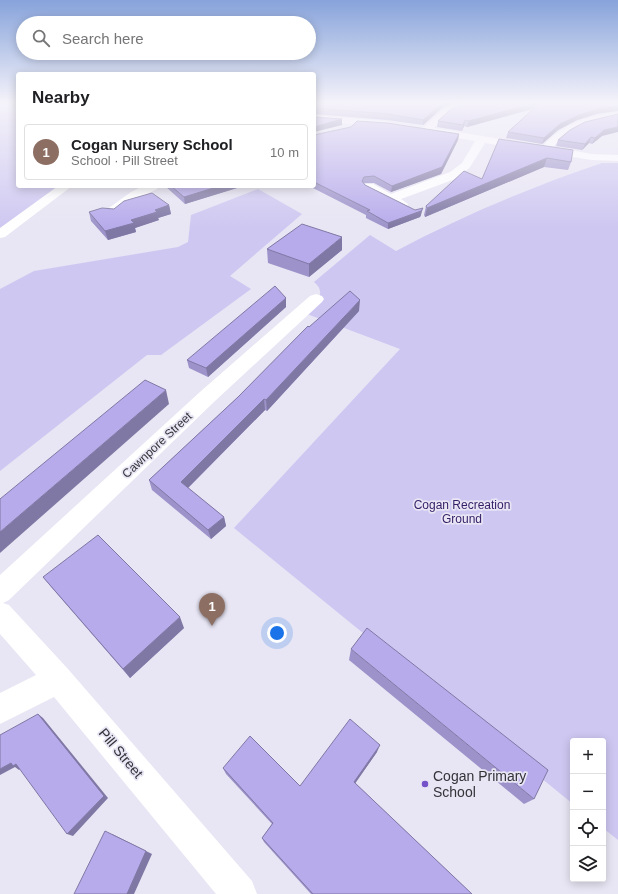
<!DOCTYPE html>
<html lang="en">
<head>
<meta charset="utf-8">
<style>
  :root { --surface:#fff; --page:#f6f6f6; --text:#202124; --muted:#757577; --line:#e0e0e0; --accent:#7551ca }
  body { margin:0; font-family:Helvetica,sans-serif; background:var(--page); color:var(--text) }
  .controls { position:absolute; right:12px; bottom:12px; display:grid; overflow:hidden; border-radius:4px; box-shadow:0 2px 10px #0003 }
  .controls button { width:36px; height:36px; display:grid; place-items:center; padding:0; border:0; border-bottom:1px solid var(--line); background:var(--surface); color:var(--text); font:20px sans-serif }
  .you { position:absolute; left:277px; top:633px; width:14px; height:14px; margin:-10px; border:3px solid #fff; border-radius:50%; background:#1a73e8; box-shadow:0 0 0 6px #1a73e833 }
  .badge { display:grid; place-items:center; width:26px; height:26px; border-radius:50%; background:var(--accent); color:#fff; font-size:13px; font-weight:700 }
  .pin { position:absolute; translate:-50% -33px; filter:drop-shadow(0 1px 2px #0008) }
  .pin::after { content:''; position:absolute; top:21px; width:14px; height:12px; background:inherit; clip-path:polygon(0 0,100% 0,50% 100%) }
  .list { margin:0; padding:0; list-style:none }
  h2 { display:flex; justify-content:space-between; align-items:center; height:52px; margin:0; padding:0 16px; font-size:17px }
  h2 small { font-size:13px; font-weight:400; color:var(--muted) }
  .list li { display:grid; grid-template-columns:26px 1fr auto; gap:12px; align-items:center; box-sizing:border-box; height:56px; margin:0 8px 8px; padding:0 8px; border:1px solid var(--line); border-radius:4px }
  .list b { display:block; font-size:15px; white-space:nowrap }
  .list p { margin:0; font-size:13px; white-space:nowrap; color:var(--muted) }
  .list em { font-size:13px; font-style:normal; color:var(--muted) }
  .icon { flex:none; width:22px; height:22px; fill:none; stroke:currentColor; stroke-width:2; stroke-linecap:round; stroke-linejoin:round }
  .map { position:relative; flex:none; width:618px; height:894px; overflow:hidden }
  .search { position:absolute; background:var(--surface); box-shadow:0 2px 10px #0003; left:16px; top:16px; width:300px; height:44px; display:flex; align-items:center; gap:10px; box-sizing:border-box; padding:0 14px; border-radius:22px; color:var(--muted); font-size:15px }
  .panel { position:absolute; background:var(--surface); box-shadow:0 2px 10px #0003; left:16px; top:72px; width:300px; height:116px; border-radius:4px }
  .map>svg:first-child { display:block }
  .green { fill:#cec7f1 }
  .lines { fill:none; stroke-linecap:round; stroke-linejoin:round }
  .street { fill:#fff; fill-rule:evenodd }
  .wall { fill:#9d93ca }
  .shaded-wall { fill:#8078a4 }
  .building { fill:#b7abeb; stroke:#8078a4 }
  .poi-dot { fill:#7551ca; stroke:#e8e5f4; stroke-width:1.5 }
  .labels { text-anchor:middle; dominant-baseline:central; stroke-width:3.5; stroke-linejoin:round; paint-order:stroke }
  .street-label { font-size:12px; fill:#333338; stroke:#e8e5f4 }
  .park-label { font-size:12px; fill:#351e67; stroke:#e8e5f4 }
  .near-street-label { font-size:14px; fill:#333338; stroke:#e8e5f4 }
  .near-poi-label { font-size:14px; fill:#333338; stroke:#e8e5f4; text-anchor:start }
</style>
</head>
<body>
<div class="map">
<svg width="618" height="894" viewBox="0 0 618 894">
  <rect width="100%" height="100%" fill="#e8e5f4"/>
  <path class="green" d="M 18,104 L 18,186 L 59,186 L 0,229 L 0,106 Z
    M 602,163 L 618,163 L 618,840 L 603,828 L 603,741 L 573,741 L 573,804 L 234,528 L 400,349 L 307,314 C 315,305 328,293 314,282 L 370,235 L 396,251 C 462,216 531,187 602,163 Z
    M 258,189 L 302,214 L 230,276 L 251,289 L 161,355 L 147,355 L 0,471 L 0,289 L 34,271 L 178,247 L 188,242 L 191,215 Z"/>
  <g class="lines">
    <path class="street" d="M 457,103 L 470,103 L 448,114 L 434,128 L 543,146 C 563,123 589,116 618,112 L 618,118 C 593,122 570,128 553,147 L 592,154 L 618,155 L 618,161 L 592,160 L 485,143 L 470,167 L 458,178 L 401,199 L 408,204 L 407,207 L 397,207 L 365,190 L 363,187 L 365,184 L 373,184 L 391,194 L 450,172 L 462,163 L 475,141 L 422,132 L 421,130 L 442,110 Z
      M 314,115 L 385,121 L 390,124 L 385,127 L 314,121 Z
      M 58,186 L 72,186 L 5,237 L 0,238 L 0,228 Z
      M 143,186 L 159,186 L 157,189 L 139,198 L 116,216 L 106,216 L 104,213 L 106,210 L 131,192 Z
      M 316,294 L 322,296 L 324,299 L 322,302 L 215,401 L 9,600 L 3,603 L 9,605 L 68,669 L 252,881 L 257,894 L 216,894 L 54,697 L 0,724 L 0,693 L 36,675 L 0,634 L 0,575 L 201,391 L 310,296 Z"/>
  </g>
  <path class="wall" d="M 314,103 L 441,109 L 423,125 L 387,120 L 314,114 Z
    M 464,103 L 618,103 L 596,114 L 577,120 L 558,130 L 542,144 L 506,138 L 508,132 L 534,108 L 467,127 L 464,126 L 462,131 L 437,127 L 438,121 Z
    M 459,134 L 458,140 L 441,174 L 391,192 L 374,183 L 364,183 L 365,185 L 421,215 L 420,217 L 388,229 L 366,218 L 366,215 L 309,186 L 314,186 L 314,135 Z
    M 602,136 L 592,144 L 589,143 L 582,150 L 556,146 L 558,140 Z
    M 499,139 L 571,162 L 568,170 L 544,167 L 425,217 L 424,215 L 426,206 L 482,179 Z
    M 165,186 L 237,186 L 237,188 L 185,204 Z
    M 169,205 L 171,214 L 158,218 L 159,220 L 135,228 L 136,232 L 108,240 L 91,221 L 89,212 L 114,209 Z
    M 267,249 L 342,250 L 309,277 L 268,263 Z
    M 286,298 L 286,307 L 208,377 L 189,368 L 187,360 Z
    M 359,311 L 267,411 L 265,410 L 188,488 L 224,517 L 226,526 L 211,539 L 152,490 L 149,480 L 238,397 L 309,327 Z
    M 43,577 L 184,628 L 130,678 L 52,588 Z
    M 351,649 L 534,799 L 524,804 L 349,660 Z
    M 377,752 L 355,783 L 472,894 L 311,894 L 264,842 L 262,838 L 272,824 L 226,774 L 223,768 L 300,786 Z"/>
  <path class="shaded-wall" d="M 443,103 L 454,103 L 441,109 L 423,125 L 423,120 Z
    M 535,103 L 541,103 L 540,107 L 467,127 L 469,121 Z
    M 618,106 L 618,111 L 596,114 L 577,120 L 558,130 L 542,144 L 544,138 L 560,124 L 579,115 L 598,109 Z
    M 342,119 L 342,125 L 314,132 L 314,127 Z
    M 465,120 L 464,126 L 462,131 L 463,125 Z
    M 618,127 L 618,132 L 602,136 L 592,144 L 595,138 L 604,130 Z
    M 459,134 L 458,140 L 441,174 L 391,192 L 392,186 Z
    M 591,137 L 589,143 L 582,150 L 585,144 Z
    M 547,158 L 544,167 L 425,217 L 427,208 Z
    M 220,186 L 237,186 L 237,188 L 185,204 L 184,197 Z
    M 169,205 L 171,214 L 158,218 L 159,220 L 135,228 L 136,232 L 108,240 L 105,231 L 155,210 Z
    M 423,208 L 421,215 L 420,217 L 388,229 L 388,223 Z
    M 342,237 L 342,250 L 309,277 L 309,264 Z
    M 286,298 L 286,307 L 208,377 L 206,368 Z
    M 360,300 L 359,311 L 267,411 L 266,400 Z
    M 166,390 L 169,404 L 0,553 L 0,532 Z
    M 264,399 L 265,410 L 184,492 L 181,482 Z
    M 224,517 L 226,526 L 211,539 L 208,530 Z
    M 180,617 L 184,628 L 130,678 L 123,669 Z
    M 38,714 L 43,718 L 108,798 L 73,836 L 67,834 Z
    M 380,745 L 377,752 L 352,788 L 354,782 Z
    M 11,763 L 16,764 L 22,767 L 19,770 L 15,767 L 0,775 L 0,769 Z
    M 112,834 L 152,854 L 134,894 L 127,894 Z"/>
  <path class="building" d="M 314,103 L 443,103 L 423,120 L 388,114 L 314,108 Z
    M 464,103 L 535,103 L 469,121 L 465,120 L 463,125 L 438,121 L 450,110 Z
    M 540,103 L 618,103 L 618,106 L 598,109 L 579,115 L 560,124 L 544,138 L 508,132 Z
    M 618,114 L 618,127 L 604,130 L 595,138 L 591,137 L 585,144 L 558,140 L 570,130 L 585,122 Z
    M 314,117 L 342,119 L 314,127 Z
    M 357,121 L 387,123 L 459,134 L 442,167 L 392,186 L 374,176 L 364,177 L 362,181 L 365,185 L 415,210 L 423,208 L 421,211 L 388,223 L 367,211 L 370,210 L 314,182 L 314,135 L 351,127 Z
    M 499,139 L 573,150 L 571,162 L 547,158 L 427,208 L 426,206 L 464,171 L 482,179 Z
    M 171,186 L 220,186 L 184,197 Z
    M 152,193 L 169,205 L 155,210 L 157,212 L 131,220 L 134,223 L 105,231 L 89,212 L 102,208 L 114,209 L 124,201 Z
    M 302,224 L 342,237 L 309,264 L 267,249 Z
    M 275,286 L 286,298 L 206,368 L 187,360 Z
    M 350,291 L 360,300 L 266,400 L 264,399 L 181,482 L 224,517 L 208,530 L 149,480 L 238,397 L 308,326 L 309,327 Z
    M 145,380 L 166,390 L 0,532 L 0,499 Z
    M 98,535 L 180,617 L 123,669 L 43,577 Z
    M 367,628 L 548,770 L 534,799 L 351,649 Z
    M 38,714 L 104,796 L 67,834 L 16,764 L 13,766 L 11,763 L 0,769 L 0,735 Z
    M 350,719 L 380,745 L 354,782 L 472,894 L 313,894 L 262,838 L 273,823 L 223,768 L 250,736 L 300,786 Z
    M 105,831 L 146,851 L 127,894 L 74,894 Z"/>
  <linearGradient id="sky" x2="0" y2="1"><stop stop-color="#87a3db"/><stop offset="0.45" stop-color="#f5f3fa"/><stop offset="1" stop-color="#f5f3fa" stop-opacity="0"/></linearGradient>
  <rect width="618" height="228" fill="url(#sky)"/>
  <circle class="poi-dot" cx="425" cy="784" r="4"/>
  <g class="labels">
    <g class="street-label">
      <text transform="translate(157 445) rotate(-43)">Cawnpore Street</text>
    </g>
    <g class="park-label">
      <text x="462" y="505">Cogan Recreation<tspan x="462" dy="14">Ground</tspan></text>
    </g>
    <g class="near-street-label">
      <text transform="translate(121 753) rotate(50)">Pill Street</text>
    </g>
    <g class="near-poi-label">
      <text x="433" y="776">Cogan Primary<tspan x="433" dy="16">School</tspan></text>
    </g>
  </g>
</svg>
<div class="controls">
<button>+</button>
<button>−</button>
<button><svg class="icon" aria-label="locate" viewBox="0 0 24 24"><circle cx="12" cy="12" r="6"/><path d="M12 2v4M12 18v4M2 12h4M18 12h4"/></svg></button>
<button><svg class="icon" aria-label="layers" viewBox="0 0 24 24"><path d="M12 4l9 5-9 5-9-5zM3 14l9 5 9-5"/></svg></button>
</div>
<div class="you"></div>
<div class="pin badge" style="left:212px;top:626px;background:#8d6e63">1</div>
<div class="search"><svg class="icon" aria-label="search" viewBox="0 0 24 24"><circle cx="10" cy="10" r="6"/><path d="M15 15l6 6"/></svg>Search here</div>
<section class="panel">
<h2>Nearby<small></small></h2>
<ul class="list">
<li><span class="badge" style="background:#8d6e63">1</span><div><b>Cogan Nursery School</b><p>School · Pill Street</p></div><em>10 m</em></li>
</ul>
</section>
</div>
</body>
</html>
